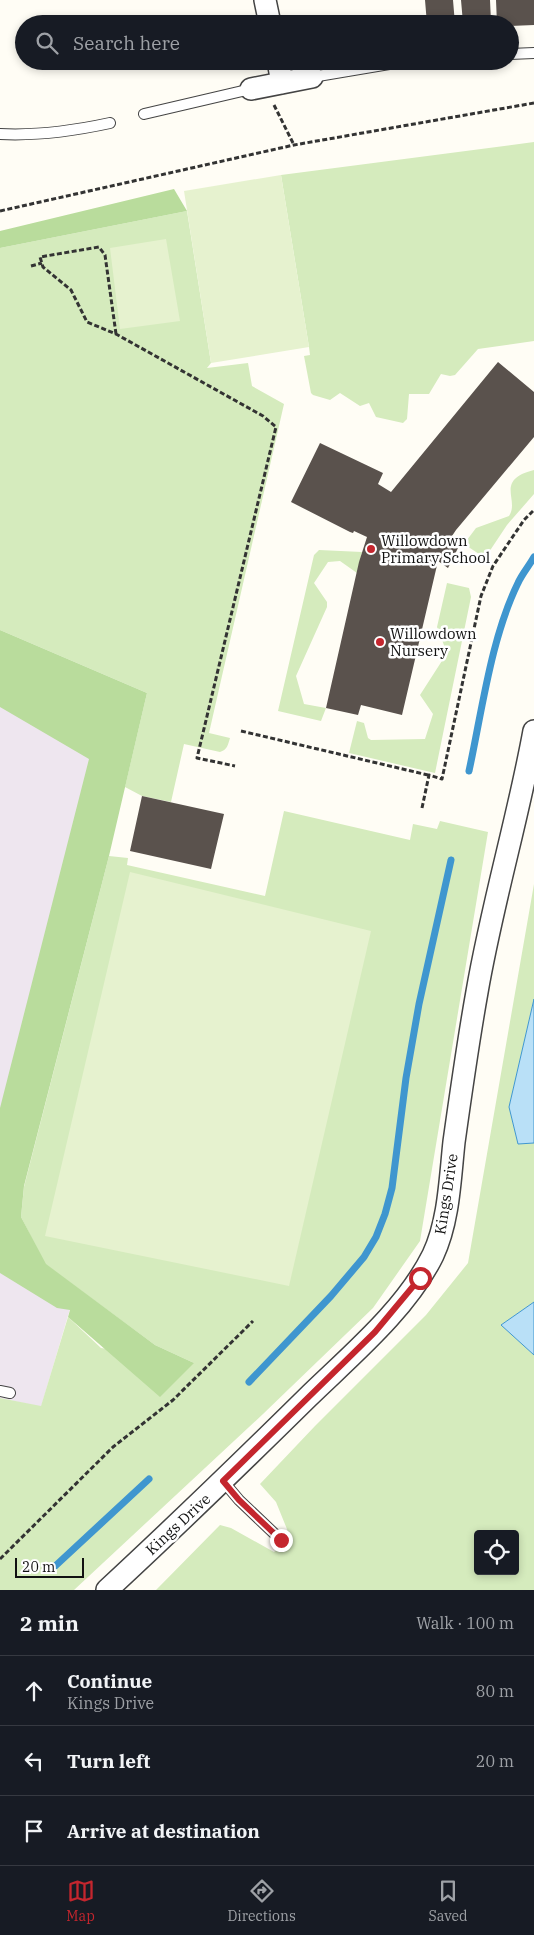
<!DOCTYPE html>
<html lang="en">
<head>
<meta charset="utf-8">
<style>
  :root { --surface:#171b24; --page:#20242c; --text:#f1f3f6; --muted:#9ea1a6; --line:#363941; --accent:#c4262e }
  body { margin:0; font-family:"IBM Plex Serif",serif; background:var(--page); color:var(--text) }
  .controls { position:absolute; right:15px; bottom:15px; display:grid; overflow:hidden; border-radius:5px; box-shadow:0 2px 8px #0003 }
  .controls button { width:45px; height:45px; display:grid; place-items:center; padding:0; border:0; border-bottom:1px solid var(--line); background:var(--surface); color:var(--text); font:25px sans-serif }
  .scale { position:absolute; left:15px; bottom:12px; width:69px; box-sizing:border-box; padding-left:5px; border:2px solid #111; border-top:0; font-size:14px; line-height:18px; white-space:nowrap; color:#111; -webkit-text-stroke:4px #fff; paint-order:stroke }
  .stop { position:absolute; width:15px; height:15px; margin:-11px; border:4px solid #c4262e; border-radius:50%; background:#fff }
  .stop.end { background:#c4262e; border-color:#fff; box-shadow:0 1px 5px #0008 }
  .list { margin:0; padding:0; list-style:none }
  h2 { display:flex; justify-content:space-between; align-items:center; height:65px; margin:0; padding:0 20px; font-size:21px }
  h2 small { font-size:16px; font-weight:400; color:var(--muted) }
  .list li { display:grid; grid-template-columns:32px 1fr auto; gap:15px; align-items:center; box-sizing:border-box; height:70px; padding:0 20px; border-top:1px solid var(--line) }
  .list b { display:block; font-size:19px; white-space:nowrap }
  .list p { margin:0; font-size:16px; white-space:nowrap; color:var(--muted) }
  .list em { font-size:16px; font-style:normal; color:var(--muted) }
  .icon { flex:none; width:28px; height:28px; fill:none; stroke:currentColor; stroke-width:2; stroke-linecap:round; stroke-linejoin:round }
  .map { position:relative; flex:none; width:534px; height:1590px; overflow:hidden }
  .search { position:absolute; background:var(--surface); box-shadow:0 2px 8px #0003; left:15px; right:15px; top:15px; height:55px; display:flex; align-items:center; gap:12px; box-sizing:border-box; padding:0 18px; border-radius:28px; color:var(--muted); font-size:19px }
  .sheet { height:275px; background:var(--surface) }
  nav { display:flex; justify-content:space-around; align-items:center; box-sizing:border-box; height:70px; border-top:1px solid var(--line); background:var(--surface); font-size:14px; color:var(--muted) }
  nav a { display:grid; justify-items:center; gap:2px }
  nav .on { color:var(--accent) }
  .map>svg:first-child { display:block }
  .industrial { fill:#eee6ef }
  .green { fill:#d5ebbd; fill-rule:evenodd }
  .forest { fill:#b9dc9c }
  .pitch { fill:#e6f2cf }
  .water { fill:#b9e0f7; stroke:#3f96cf }
  .lines { fill:none; stroke-linecap:round; stroke-linejoin:round }
  .stream { stroke:#3f96cf; stroke-width:7 }
  .building { fill:#5a524d }
  .service-casing { stroke:#444; stroke-width:12 }
  .minor-casing { stroke:#444; stroke-width:24 }
  .path { stroke:#333; stroke-width:3; stroke-dasharray:5 2.5; stroke-linecap:butt }
  .service { stroke:#fff; stroke-width:10 }
  .minor { stroke:#fff; stroke-width:21 }
  .route { stroke:#c4262e; stroke-width:6 }
  .poi-dot { fill:#c4262e; stroke:#fff; stroke-width:2 }
  .labels { text-anchor:middle; dominant-baseline:central; stroke-width:5; stroke-linejoin:round; paint-order:stroke }
  .poi-label { font-size:15px; fill:#111; stroke:#fff; text-anchor:start }
  .street-label { font-size:15px; fill:#111; stroke:#fff }
</style>
</head>
<body>
<div class="map">
<svg width="534" height="1590" viewBox="0 0 534 1590">
  <rect width="100%" height="100%" fill="#fffdf5"/>
  <path class="industrial" d="M 0,663 L 119,701 L 0,1159 Z
    M 0,1253 L 70,1309 L 41,1407 L 0,1398 Z"/>
  <path class="green" d="M 534,142 L 534,341 L 478,349 L 455,375 L 450,376 L 441,374 L 429,394 L 409,394 L 407,419 L 403,423 L 376,417 L 369,403 L 360,406 L 340,393 L 330,400 L 313,395 L 311,393 L 304,356 L 310,355 L 309,347 L 281,175 Z
    M 187,211 L 211,363 L 207,368 L 248,363 L 252,386 L 284,404 L 209,733 L 230,738 C 228,745 227,750 220,752 L 184,744 L 171,802 L 142,796 L 125,787 L 147,693 L 0,630 L 0,248 Z
    M 534,470 L 534,494 L 507,525 L 485,558 L 464,544 L 476,528 L 509,516 C 520,500 494,480 534,470 Z
    M 319,550 L 362,552 L 357,573 L 340,561 L 328,562 L 314,583 L 327,602 L 327,607 L 296,676 L 304,704 L 326,708 L 321,721 L 278,711 L 314,555 Z
    M 447,583 L 469,588 L 471,597 L 435,773 L 349,753 L 357,721 L 364,723 L 368,738 L 371,740 L 425,739 L 433,714 L 420,695 L 447,653 L 437,627 Z
    M 284,811 L 410,840 L 413,824 L 437,829 L 440,821 L 488,832 L 420,1241 L 373,1308 L 263,1414 L 74,1590 L 0,1590 L 0,1398 L 41,1406 L 68,1317 L 101,1348 L 194,1363 L 155,1345 L 45,1264 L 21,1217 L 24,1187 L 109,856 L 128,858 L 127,865 L 265,896 Z
    M 534,884 L 534,999 L 509,1107 L 518,1144 L 534,1143 L 534,1302 L 501,1325 L 534,1355 L 534,1590 L 156,1590 L 220,1525 L 231,1528 L 274,1552 L 291,1539 L 276,1502 L 260,1484 L 315,1426 L 426,1315 L 468,1263 ZM 478,1534 L 515,1534 L 515,1571 L 478,1571 Z"/>
  <path class="forest" d="M 174,189 L 187,211 L 0,248 L 0,231 Z
    M 0,630 L 147,693 L 109,856 L 24,1186 L 21,1217 L 46,1264 L 155,1345 L 194,1363 L 160,1397 L 68,1317 L 70,1310 L 57,1308 L 0,1273 L 0,1108 L 89,759 L 0,707 Z"/>
  <path class="pitch" d="M 281,175 L 309,347 L 211,363 L 184,191 Z
    M 166,239 L 180,321 L 120,329 L 110,248 Z
    M 130,872 L 371,931 L 289,1286 L 45,1236 Z"/>
  <path class="water" d="M 534,999 L 534,1143 L 518,1144 L 509,1107 Z
    M 534,1302 L 534,1355 L 501,1325 Z"/>
  <g class="lines">
    <path class="stream" d="M 469,771 C 482,711 491,638 518,583 C 522,574 529,566 534,557
      M 249,1382 L 331,1296 L 364,1257 L 376,1237 L 385,1214 L 392,1188 L 406,1078 L 419,1004 L 451,860
      M 52,1569 L 149,1479"/>
  </g>
  <path class="building" d="M 425,0 L 453,0 L 455,24 L 427,24 Z
    M 461,0 L 490,0 L 491,22 L 463,23 Z
    M 496,0 L 534,0 L 534,25 L 510,26 L 510,24 L 497,24 Z
    M 498,362 L 534,392 L 534,437 L 456,530 L 448,542 L 459,546 L 448,568 L 438,561 L 402,715 L 361,705 L 358,715 L 326,708 L 359,562 L 367,537 L 354,531 L 353,533 L 350,532 L 291,502 L 320,443 L 383,473 L 378,484 L 391,492 Z
    M 142,796 L 224,814 L 211,869 L 130,851 Z"/>
  <g class="lines">
    <g class="service-casing">
      <path id="service" d="M 510,54 L 534,53
        M 312,77 L 401,62
        M 144,114 L 251,89
        M 0,134 C 38,136 73,131 110,123
        M 0,1391 L 10,1393
        M 223,1481 L 239,1500 L 281,1540"/>
    </g>
    <g class="minor-casing">
      <path id="minor" d="M 265,0 L 270,24
        M 278,61 L 282,83
        M 251,89 L 312,77
        M 107,1590 C 175,1527 241,1463 307,1398 C 350,1356 406,1310 433,1255 C 449,1221 450,1179 454,1142 C 461,1092 468,1042 477,992 C 492,904 518,819 534,731"/>
    </g>
    <path class="path" d="M 274,105 L 294,145
      M 0,211 L 294,145 L 534,103
      M 31,266 L 42,263
      M 116,334 L 105,255 L 99,247 L 40,257 L 43,267 L 71,290 L 87,322 L 116,334 L 263,416 L 276,427 L 197,758 L 235,766
      M 241,731 L 428,775
      M 422,808 L 429,775 L 442,779 L 481,596 L 493,566 L 524,520 L 534,510
      M 0,1559 L 113,1447 L 173,1400 L 253,1321"/>
    <use href="#service" class="service"/>
    <use href="#minor" class="minor"/>
  </g>
  <g class="lines">
    <path class="route" d="M 281,1540 L 239,1500 L 223,1481 L 375,1332 L 420,1278"/>
  </g>
  <g class="poi-dot">
    <circle cx="371" cy="549" r="5"/>
    <circle cx="380" cy="642" r="5"/>
  </g>
  <g class="labels">
    <g class="poi-label">
      <text x="381" y="540">Willowdown<tspan x="381" dy="17">Primary School</tspan></text>
      <text x="390" y="633">Willowdown<tspan x="390" dy="17">Nursery</tspan></text>
    </g>
    <g class="street-label">
      <text transform="translate(446 1194) rotate(-81)">Kings Drive</text>
      <text transform="translate(178 1524) rotate(-43)">Kings Drive</text>
    </g>
  </g>
</svg>
<div class="controls">
<button><svg class="icon" aria-label="locate" viewBox="0 0 24 24"><circle cx="12" cy="12" r="6"/><path d="M12 2v4M12 18v4M2 12h4M18 12h4"/></svg></button>
</div>
<div class="scale">20 m</div>
<div class="stop" style="left:420px;top:1278px"></div>
<div class="stop end" style="left:281px;top:1540px"></div>
<div class="search"><svg class="icon" aria-label="search" viewBox="0 0 24 24"><circle cx="10" cy="10" r="6"/><path d="M15 15l6 6"/></svg>Search here</div>
</div>
<section class="sheet">
<h2>2 min<small>Walk · 100 m</small></h2>
<ul class="list">
<li><svg class="icon" aria-label="ahead" viewBox="0 0 24 24"><path d="M12 20V5M6 11l6-6 6 6"/></svg><div><b>Continue</b><p>Kings Drive</p></div><em>80 m</em></li>
<li><svg class="icon" aria-label="left" viewBox="0 0 24 24"><path d="M17 20v-9H6M10 6l-5 5 5 5"/></svg><div><b>Turn left</b></div><em>20 m</em></li>
<li><svg class="icon" aria-label="arrive" viewBox="0 0 24 24"><path d="M6 21V4h12l-3 4 3 4H6"/></svg><div><b>Arrive at destination</b></div></li>
</ul>
</section>
<nav>
<a class="on"><svg class="icon" aria-label="map" viewBox="0 0 24 24"><path d="M3 6l6-2 6 2 6-2v14l-6 2-6-2-6 2zM9 4v14M15 6v14"/></svg>Map</a>
<a><svg class="icon" aria-label="directions" viewBox="0 0 24 24"><path d="M12 3l9 9-9 9-9-9zM9 14v-3h6M13 9l2 2-2 2"/></svg>Directions</a>
<a><svg class="icon" aria-label="saved" viewBox="0 0 24 24"><path d="M7 4h10v16l-5-4-5 4z"/></svg>Saved</a>
</nav>
</body>
</html>
